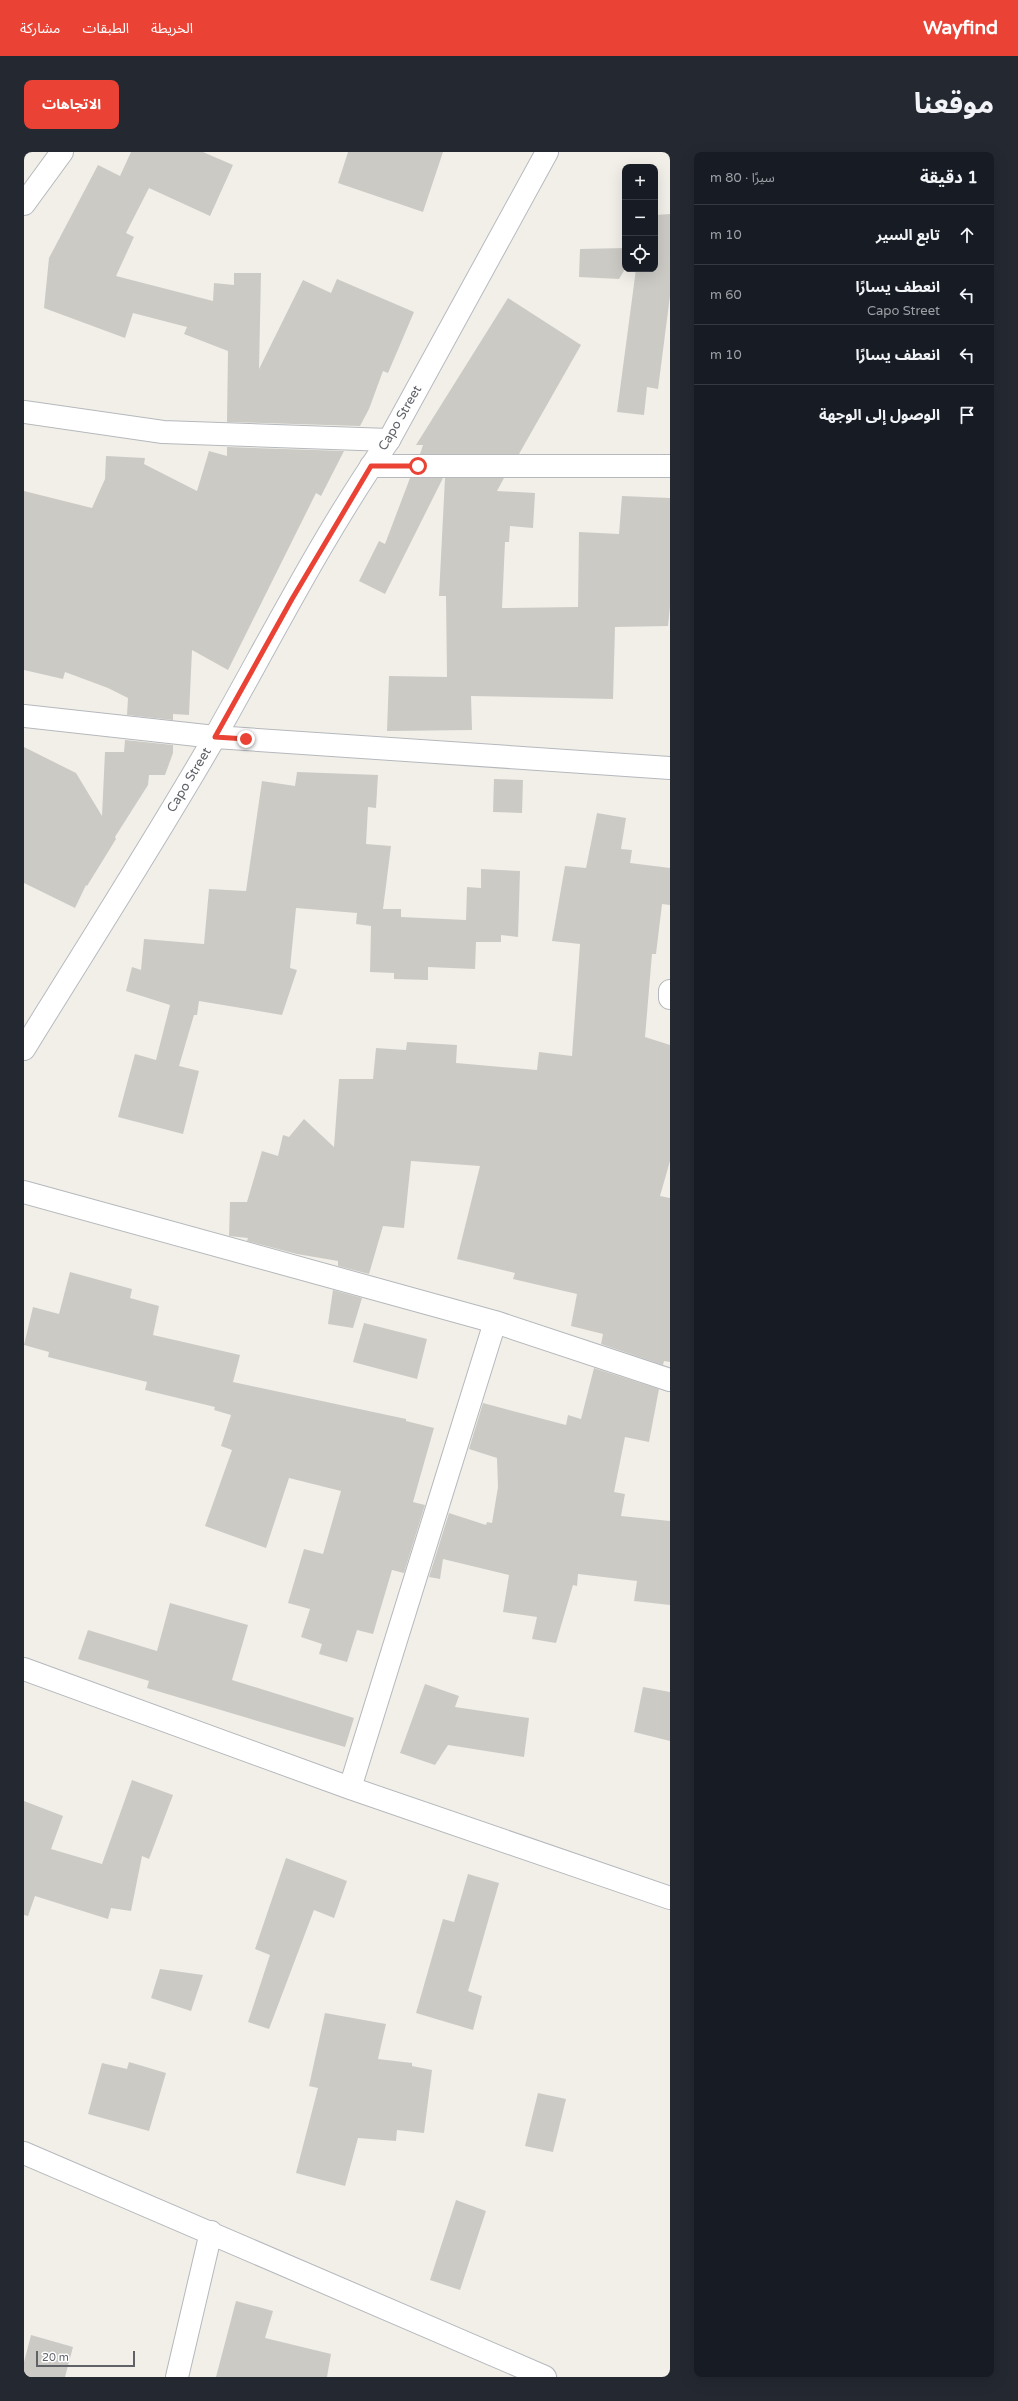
<!DOCTYPE html>
<html lang="ar">
<head>
<meta charset="utf-8">
<style>
  :root { --surface:#171b24; --page:#242831; --text:#f1f3f6; --muted:#9ea1a6; --line:#363941; --accent:#ea4335 }
  body { margin:0; font-family:"Varela Round","Noto Sans Arabic",sans-serif; background:var(--page); color:var(--text); direction:rtl }
  .controls { position:absolute; right:12px; top:12px; display:grid; overflow:hidden; border-radius:8px; box-shadow:0 4px 16px #0002 }
  .controls button { width:36px; height:36px; display:grid; place-items:center; padding:0; border:0; border-bottom:1px solid var(--line); background:var(--surface); color:var(--text); font:20px sans-serif }
  .scale { position:absolute; left:12px; bottom:10px; width:99px; box-sizing:border-box; padding-left:4px; border:2px solid #5f6368; border-top:0; font-size:11px; line-height:14px; white-space:nowrap; color:#5f6368; -webkit-text-stroke:3px #fff; paint-order:stroke }
  .stop { position:absolute; width:12px; height:12px; margin:-9px; border:3px solid #ea4335; border-radius:50%; background:#fff }
  .stop.end { background:#ea4335; border-color:#fff; box-shadow:0 1px 4px #0008 }
  .list { margin:0; padding:0; list-style:none }
  h2 { display:flex; justify-content:space-between; align-items:center; height:52px; margin:0; padding:0 16px; font-size:17px }
  h2 small { font-size:13px; font-weight:400; color:var(--muted) }
  .list li { display:grid; grid-template-columns:26px 1fr auto; gap:12px; align-items:center; box-sizing:border-box; height:60px; padding:0 16px; border-top:1px solid var(--line) }
  .list b { display:block; font-size:15px; white-space:nowrap }
  .list p { margin:0; font-size:13px; white-space:nowrap; color:var(--muted) }
  .list em { font-size:13px; font-style:normal; color:var(--muted) }
  .icon { flex:none; width:22px; height:22px; fill:none; stroke:currentColor; stroke-width:2; stroke-linecap:round; stroke-linejoin:round }
  .map { position:relative; flex:none; width:646px; height:2225px; overflow:hidden; direction:ltr; border-radius:8px }
  header { display:flex; align-items:center; gap:24px; box-sizing:border-box; height:56px; padding:0 20px; background:var(--accent); color:#fff }
  header strong { font-size:19px }
  nav { display:flex; gap:22px; margin-inline-start:auto; font-size:14px }
  .intro { display:flex; align-items:center; justify-content:space-between; box-sizing:border-box; height:96px; padding:0 24px }
  h1 { margin:0; font-size:28px }
  .button { padding:10px 18px; border-radius:8px; background:var(--accent); color:#fff; font-size:14px; font-weight:700 }
  main { display:flex; gap:24px; padding:0 24px }
  aside { flex:1; background:var(--surface); border-radius:8px; box-shadow:0 4px 16px #0002 }
  .map>svg:first-child { display:block }
  .building { fill:#cccac5 }
  .lines { fill:none; stroke-linecap:round; stroke-linejoin:round }
  .street-casing { stroke:#b5b8bc; stroke-width:24 }
  .secondary-casing { stroke:#b6babf; stroke-width:24 }
  .street { stroke:#fff; stroke-width:22 }
  .secondary { stroke:#fff; stroke-width:22 }
  .route { stroke:#ea4335; stroke-width:5 }
  .labels { text-anchor:middle; dominant-baseline:central; stroke-width:4; stroke-linejoin:round; paint-order:stroke }
  .street-label { font-size:13px; fill:#5f6368; stroke:#fff }
</style>
</head>
<body>
<header>
<strong>Wayfind</strong>
<nav><a>الخريطة</a><a>الطبقات</a><a>مشاركة</a></nav>
</header>
<div class="intro"><h1>موقعنا</h1><a class="button">الاتجاهات</a></div>
<main>
<aside>
<h2>1 دقيقة<small>سيرًا · 80 m</small></h2>
<ul class="list">
<li><svg class="icon" aria-label="ahead" viewBox="0 0 24 24"><path d="M12 20V5M6 11l6-6 6 6"/></svg><div><b>تابع السير</b></div><em>10 m</em></li>
<li><svg class="icon" aria-label="left" viewBox="0 0 24 24"><path d="M17 20v-9H6M10 6l-5 5 5 5"/></svg><div><b>انعطف يسارًا</b><p>Capo Street</p></div><em>60 m</em></li>
<li><svg class="icon" aria-label="left" viewBox="0 0 24 24"><path d="M17 20v-9H6M10 6l-5 5 5 5"/></svg><div><b>انعطف يسارًا</b></div><em>10 m</em></li>
<li><svg class="icon" aria-label="arrive" viewBox="0 0 24 24"><path d="M6 21V4h12l-3 4 3 4H6"/></svg><div><b>الوصول إلى الوجهة</b></div></li>
</ul>
</aside>
<div class="map">
<svg width="646" height="2225" viewBox="0 0 646 2225">
  <rect width="100%" height="100%" fill="#f1efe8"/>
  <path class="building" d="M 107,0 L 179,0 L 209,13 L 186,64 L 125,36 L 102,81 L 110,85 L 92,124 L 189,149 L 190,131 L 210,133 L 210,121 L 237,121 L 235,217 L 279,128 L 307,141 L 313,127 L 390,160 L 364,221 L 359,219 L 345,257 L 336,274 L 203,270 L 204,199 L 160,182 L 163,175 L 109,161 L 101,186 L 20,156 L 25,106 L 74,13 L 96,24 Z
    M 324,0 L 419,0 L 399,60 L 314,31 Z
    M 646,62 L 646,144 L 634,237 L 623,235 L 620,263 L 593,260 L 612,117 L 631,117 L 631,63 Z
    M 601,96 L 601,117 L 595,127 L 555,125 L 556,97 Z
    M 484,146 L 557,193 L 495,302 L 396,302 L 399,293 L 392,293 Z
    M 203,295 L 320,299 L 297,344 L 292,341 L 204,518 L 168,498 L 165,563 L 149,562 L 149,568 L 103,563 L 104,546 L 84,536 L 41,520 L 39,527 L 0,518 L 0,339 L 68,356 L 81,327 L 82,304 L 121,306 L 120,312 L 173,339 L 185,299 L 203,304 Z
    M 386,326 L 419,326 L 361,442 L 335,429 L 355,389 L 361,392 Z
    M 421,326 L 480,326 L 473,339 L 511,341 L 509,376 L 486,374 L 485,390 L 481,390 L 478,456 L 554,455 L 555,380 L 595,382 L 598,344 L 646,346 L 646,454 L 644,474 L 591,475 L 589,547 L 447,544 L 448,578 L 363,579 L 365,524 L 423,525 L 422,444 L 415,444 Z
    M 101,588 L 149,593 L 149,601 L 141,623 L 125,623 L 124,633 L 91,685 L 92,687 L 63,734 L 62,733 L 51,756 L 0,731 L 0,595 L 52,621 L 78,664 L 81,600 L 100,600 Z
    M 273,620 L 354,623 L 352,656 L 344,655 L 342,692 L 367,694 L 359,757 L 377,757 L 377,765 L 442,768 L 443,735 L 457,736 L 457,717 L 496,719 L 494,785 L 477,783 L 477,790 L 452,790 L 451,817 L 404,815 L 404,828 L 370,827 L 370,821 L 346,820 L 347,774 L 332,772 L 333,761 L 272,756 L 266,816 L 273,818 L 258,863 L 175,849 L 173,863 L 170,863 L 155,914 L 175,919 L 159,982 L 94,965 L 111,902 L 132,908 L 146,853 L 102,839 L 108,815 L 117,818 L 120,787 L 180,792 L 185,737 L 222,739 L 238,629 L 271,634 Z
    M 470,627 L 499,628 L 498,661 L 469,660 Z
    M 573,661 L 602,666 L 597,697 L 608,698 L 606,711 L 646,716 L 646,753 L 638,752 L 632,802 L 628,802 L 621,885 L 646,893 L 646,1009 L 636,1044 L 646,1046 L 646,1210 L 640,1209 L 639,1213 L 577,1192 L 579,1182 L 547,1174 L 553,1142 L 489,1127 L 491,1121 L 433,1107 L 456,1014 L 387,1009 L 380,1076 L 359,1074 L 345,1122 L 314,1114 L 314,1109 L 273,1102 L 223,1089 L 224,1086 L 205,1084 L 206,1050 L 223,1050 L 238,999 L 254,1004 L 259,983 L 265,985 L 280,967 L 310,995 L 315,927 L 349,927 L 352,896 L 382,898 L 383,890 L 433,893 L 432,911 L 513,918 L 515,900 L 548,904 L 556,792 L 528,789 L 541,714 L 562,716 Z
    M 46,1120 L 108,1137 L 106,1146 L 135,1154 L 129,1183 L 216,1203 L 209,1230 L 382,1267 L 382,1269 L 410,1276 L 389,1350 L 401,1353 L 380,1421 L 368,1418 L 349,1482 L 333,1478 L 323,1510 L 295,1502 L 298,1492 L 277,1485 L 286,1457 L 264,1451 L 280,1397 L 299,1402 L 317,1339 L 265,1326 L 242,1396 L 181,1374 L 208,1298 L 197,1294 L 207,1263 L 190,1258 L 191,1255 L 121,1238 L 123,1230 L 24,1205 L 25,1200 L 0,1193 L 9,1155 L 35,1162 Z
    M 309,1138 L 338,1146 L 329,1176 L 304,1172 Z
    M 340,1171 L 403,1187 L 393,1227 L 329,1210 Z
    M 570,1216 L 635,1237 L 625,1290 L 601,1285 L 590,1340 L 601,1342 L 597,1364 L 646,1369 L 646,1453 L 610,1449 L 613,1429 L 554,1422 L 553,1434 L 549,1433 L 532,1491 L 508,1487 L 513,1465 L 479,1460 L 485,1423 L 419,1407 L 416,1427 L 405,1425 L 425,1361 L 462,1373 L 463,1370 L 468,1371 L 474,1335 L 473,1306 L 445,1297 L 459,1251 L 542,1273 L 544,1263 L 557,1267 Z
    M 146,1451 L 224,1473 L 208,1528 L 330,1566 L 321,1595 L 123,1536 L 125,1529 L 54,1507 L 64,1478 L 133,1499 Z
    M 401,1532 L 435,1544 L 431,1555 L 505,1566 L 500,1605 L 424,1593 L 411,1613 L 376,1601 Z
    M 619,1535 L 646,1540 L 646,1589 L 610,1580 Z
    M 108,1628 L 149,1643 L 125,1707 L 118,1704 L 107,1759 L 87,1756 L 84,1767 L 11,1744 L 4,1764 L 0,1763 L 0,1649 L 39,1664 L 27,1697 L 78,1712 Z
    M 262,1706 L 323,1729 L 310,1766 L 290,1758 L 245,1877 L 224,1870 L 246,1803 L 231,1797 Z
    M 444,1722 L 475,1731 L 444,1839 L 458,1844 L 449,1878 L 392,1861 L 419,1767 L 430,1770 Z
    M 136,1817 L 179,1823 L 167,1859 L 127,1846 Z
    M 301,1861 L 362,1872 L 354,1907 L 388,1911 L 388,1914 L 408,1918 L 400,1981 L 373,1978 L 372,1989 L 334,1986 L 321,2034 L 272,2021 L 294,1936 L 285,1934 Z
    M 105,1910 L 142,1921 L 125,1979 L 64,1962 L 78,1911 L 103,1917 Z
    M 514,1941 L 542,1947 L 529,2000 L 501,1994 Z
    M 432,2048 L 462,2059 L 436,2138 L 406,2128 Z
    M 212,2149 L 249,2159 L 241,2186 L 307,2202 L 303,2225 L 192,2225 Z
    M 7,2183 L 49,2195 L 41,2225 L 0,2225 L 0,2210 Z"/>
  <g class="lines">
    <g class="street-casing">
      <path id="street" d="M 0,52 L 38,0
        M 0,260 L 139,280 L 365,288
        M 347,314 L 646,314
        M 0,564 L 191,585 L 646,616
        M 646,839 L 646,846
        M 0,1040 L 471,1170 L 646,1228
        M 0,1517 L 326,1636 L 646,1746
        M 326,1636 L 471,1170
        M 0,2001 L 521,2225
        M 153,2225 L 187,2080"/>
    </g>
    <g class="secondary-casing">
      <path id="secondary" d="M 0,897 C 64,793 131,689 192,583 C 248,484 300,381 365,288 L 523,0"/>
    </g>
    <use href="#street" class="street"/>
    <use href="#secondary" class="secondary"/>
  </g>
  <g class="lines">
    <path class="route" d="M 222,587 L 191,585 L 268,447 L 347,314 L 394,314"/>
  </g>
  <g class="labels">
    <g class="street-label">
      <text transform="translate(376 266) rotate(-60)">Capo Street</text>
      <text transform="translate(165 628) rotate(-59)">Capo Street</text>
    </g>
  </g>
</svg>
<div class="controls">
<button>+</button>
<button>−</button>
<button><svg class="icon" aria-label="locate" viewBox="0 0 24 24"><circle cx="12" cy="12" r="6"/><path d="M12 2v4M12 18v4M2 12h4M18 12h4"/></svg></button>
</div>
<div class="scale">20 m</div>
<div class="stop" style="left:394px;top:314px"></div>
<div class="stop end" style="left:222px;top:587px"></div>
</div>
</main>
</body>
</html>
